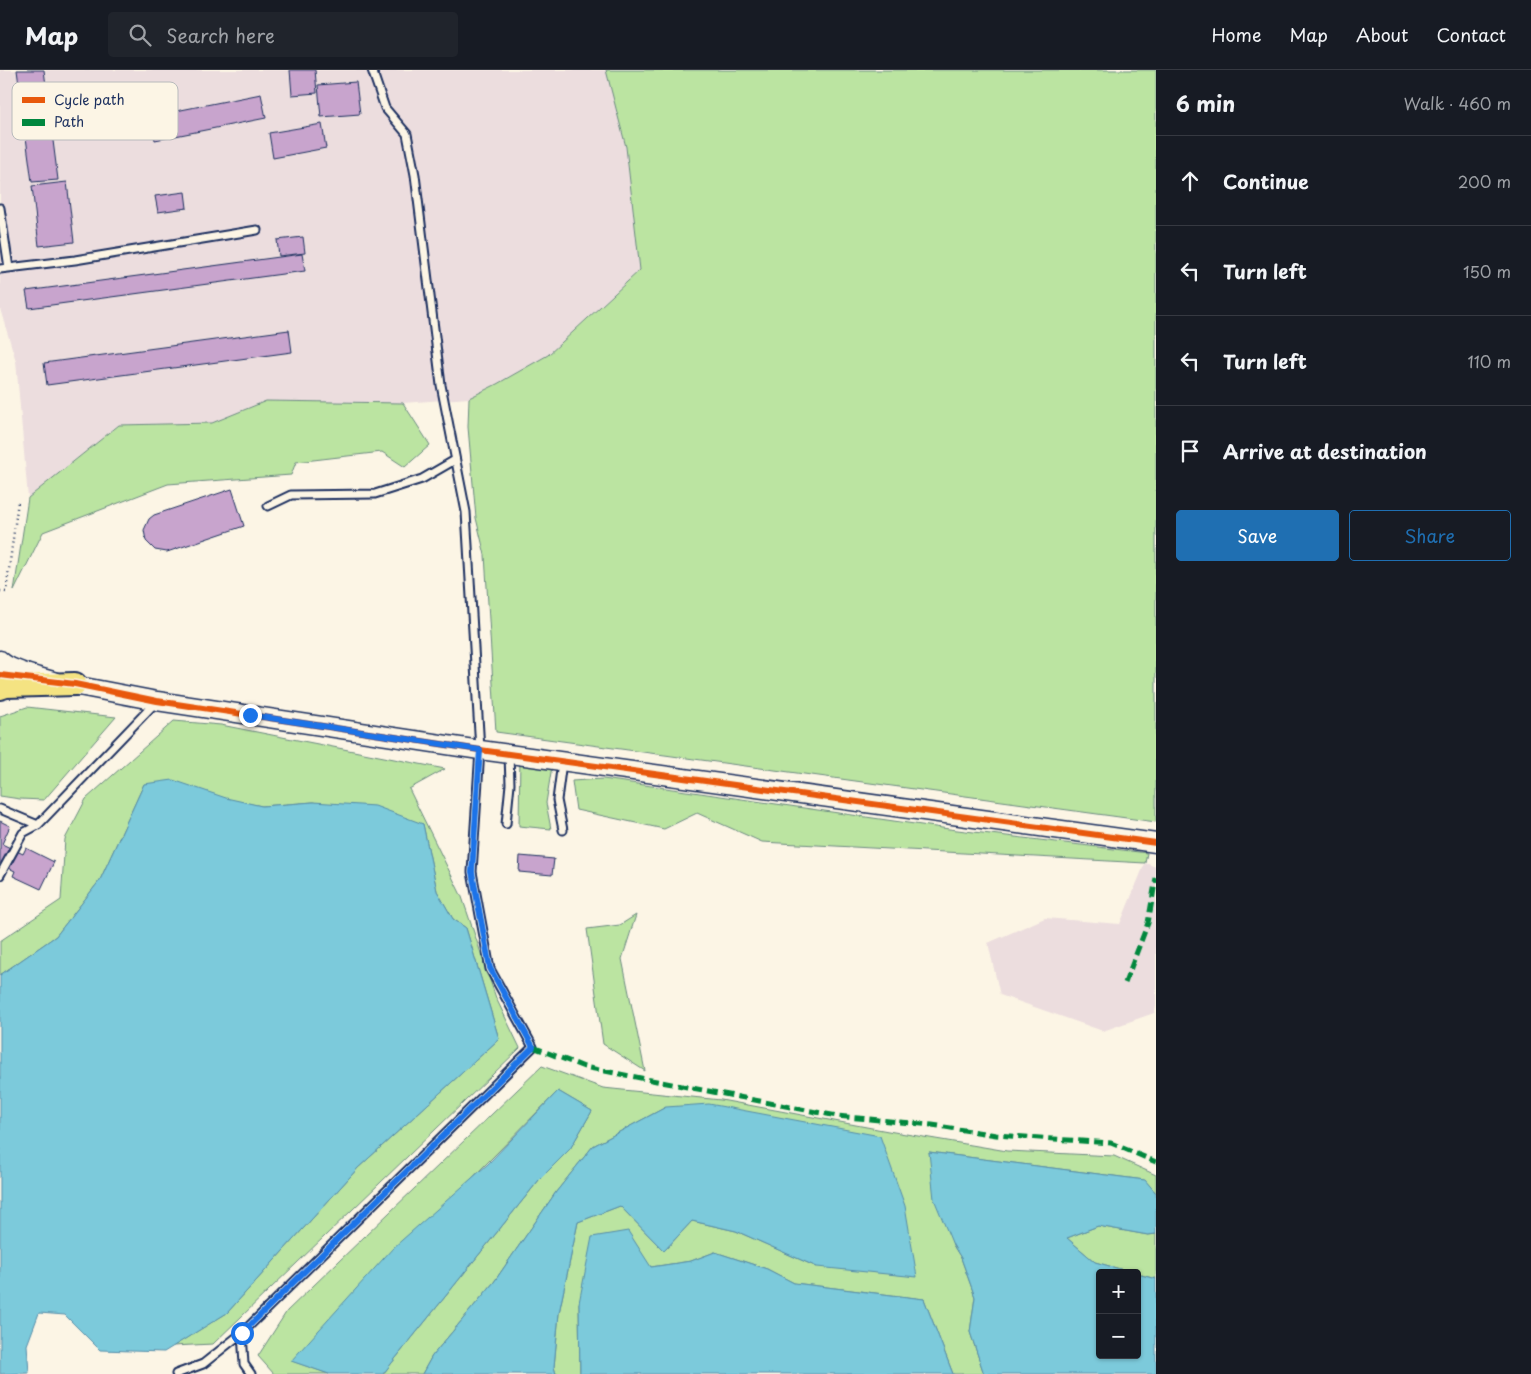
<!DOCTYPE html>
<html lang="en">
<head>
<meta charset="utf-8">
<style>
  :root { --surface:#171b24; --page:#20242c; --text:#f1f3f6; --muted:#9ea1a6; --line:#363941; --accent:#1f6fb2 }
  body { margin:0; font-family:"Playpen Sans",sans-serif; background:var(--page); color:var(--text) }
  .controls { position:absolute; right:15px; bottom:15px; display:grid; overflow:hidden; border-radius:5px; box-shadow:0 1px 4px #0004 }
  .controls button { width:45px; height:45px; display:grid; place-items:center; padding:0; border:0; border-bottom:1px solid var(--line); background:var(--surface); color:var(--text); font:25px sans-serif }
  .stop { position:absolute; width:15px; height:15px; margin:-11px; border:4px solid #1a73e8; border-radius:50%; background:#fff }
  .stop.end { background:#1a73e8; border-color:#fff; box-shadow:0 1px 5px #0008 }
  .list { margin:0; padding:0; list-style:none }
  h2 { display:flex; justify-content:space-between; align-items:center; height:65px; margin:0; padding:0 20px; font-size:21px }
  h2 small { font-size:16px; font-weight:400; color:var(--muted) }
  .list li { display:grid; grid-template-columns:32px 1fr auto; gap:15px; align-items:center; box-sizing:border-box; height:90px; padding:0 20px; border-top:1px solid var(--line) }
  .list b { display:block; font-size:19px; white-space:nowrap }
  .list em { font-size:16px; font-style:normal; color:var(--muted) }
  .actions { display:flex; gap:10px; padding:15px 20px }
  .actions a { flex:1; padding:11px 0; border:1px solid var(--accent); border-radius:5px; text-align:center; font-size:18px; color:var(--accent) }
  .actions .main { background:var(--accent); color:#fff }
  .icon { flex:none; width:28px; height:28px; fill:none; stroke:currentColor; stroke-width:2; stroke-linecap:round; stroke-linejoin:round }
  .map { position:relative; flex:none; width:1156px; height:1304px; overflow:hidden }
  header { display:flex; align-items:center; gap:30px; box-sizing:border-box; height:70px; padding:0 25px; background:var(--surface); border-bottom:1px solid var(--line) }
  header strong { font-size:24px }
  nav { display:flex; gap:28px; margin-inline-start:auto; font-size:18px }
  .search { width:350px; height:45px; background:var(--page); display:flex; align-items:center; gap:12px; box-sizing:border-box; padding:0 18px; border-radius:5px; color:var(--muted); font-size:19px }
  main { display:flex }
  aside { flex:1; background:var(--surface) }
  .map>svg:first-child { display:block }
  .built { fill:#ecddde }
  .green { fill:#bbe4a1; stroke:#6b8a80 }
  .water { fill:#7ccadb; stroke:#558ca9 }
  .building { fill:#c8a4cd; stroke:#1b2f5e }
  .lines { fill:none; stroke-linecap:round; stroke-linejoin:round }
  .service-casing { stroke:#1b2f5e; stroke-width:11 }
  .tertiary-casing { stroke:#1b2f5e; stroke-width:21 }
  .trunk-casing { stroke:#1b2f5e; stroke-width:26 }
  .path { stroke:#1b2f5e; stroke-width:2.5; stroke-dasharray:1 4; stroke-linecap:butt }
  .service { stroke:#fcf5e5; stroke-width:7 }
  .tertiary { stroke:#fcf5e5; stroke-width:18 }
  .trunk { stroke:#f4e382; stroke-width:22 }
  .quiet { stroke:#00873e; stroke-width:5; stroke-dasharray:10 5; stroke-linecap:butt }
  .cycleway-casing { stroke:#fcf5e5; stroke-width:9 }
  .cycleway { stroke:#e8590c; stroke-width:6 }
  .route { stroke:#1a73e8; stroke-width:6 }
  .key { fill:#fcf5e5; stroke:#b8babc; stroke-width:1 }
  .key-label { font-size:14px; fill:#1b2f5e }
</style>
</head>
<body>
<header>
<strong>Map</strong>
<div class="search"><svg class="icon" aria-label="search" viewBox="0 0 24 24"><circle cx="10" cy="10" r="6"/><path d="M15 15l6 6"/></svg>Search here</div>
<nav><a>Home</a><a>Map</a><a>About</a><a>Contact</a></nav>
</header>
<main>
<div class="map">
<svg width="1156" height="1304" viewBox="0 0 1156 1304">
  <rect width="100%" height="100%" fill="#fcf5e5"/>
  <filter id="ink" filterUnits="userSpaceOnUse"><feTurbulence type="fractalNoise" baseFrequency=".02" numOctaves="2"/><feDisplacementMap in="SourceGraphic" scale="10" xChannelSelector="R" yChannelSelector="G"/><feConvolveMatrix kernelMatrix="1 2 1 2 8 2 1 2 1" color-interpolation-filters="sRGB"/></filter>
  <g filter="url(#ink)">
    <path class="built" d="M 0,0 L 607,0 L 626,77 L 640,200 L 548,285 L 497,314 L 469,328 L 403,333 L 266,331 L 212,353 L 119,355 L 28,428 L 16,291 L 0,239 Z
      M 1145,793 L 1156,797 L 1156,936 L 1154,943 L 1103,961 L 1000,925 L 988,873 L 1045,848 L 1120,854 Z"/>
    <path class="green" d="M 606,0 L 1156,0 L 1156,752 L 496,662 L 485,485 L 476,448 L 468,357 L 469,328 L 497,314 L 548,285 L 640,200 L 626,77 Z
      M 266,331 L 403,333 L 430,375 L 405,397 L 382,382 L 296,392 L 291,405 L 168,414 L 43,462 L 14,521 L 28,428 L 119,355 L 212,353 Z
      M 27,637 L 116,647 L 44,730 L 20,729 L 0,726 L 0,646 Z
      M 174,651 L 221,655 L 445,699 L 409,719 L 462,827 L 496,928 L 520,978 L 213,1274 L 173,1276 L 227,1243 L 358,1098 L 499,969 L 466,858 L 453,849 L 437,821 L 423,754 L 313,732 L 262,736 L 144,714 L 100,810 L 56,866 L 0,905 L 0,871 L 61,830 L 65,769 L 86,729 Z
      M 520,686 L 553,690 L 546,733 L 551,759 L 519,756 Z
      M 603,709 L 949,759 L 1147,783 L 1145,793 L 762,772 L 697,743 L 664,759 L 576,740 L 572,711 Z
      M 636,845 L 622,889 L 645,1001 L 603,974 L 587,859 L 620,855 Z
      M 542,996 L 603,1018 L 721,1030 L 888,1061 L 1007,1081 L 1114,1086 L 1156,1105 L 1156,1123 L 1144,1110 L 929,1082 L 953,1175 L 961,1188 L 975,1227 L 970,1262 L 984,1304 L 953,1304 L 924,1229 L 794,1213 L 767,1199 L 715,1182 L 691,1191 L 651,1197 L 579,1233 L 580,1304 L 556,1304 L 554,1297 L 559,1243 L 578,1152 L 620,1136 L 664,1181 L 692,1151 L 736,1161 L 817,1197 L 666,1037 L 593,1076 L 556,1122 L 494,1212 L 432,1286 L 422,1304 L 383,1304 L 539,1110 L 570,1079 L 592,1041 L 558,1021 L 292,1291 L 329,1304 L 274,1304 L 258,1286 L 287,1241 Z
      M 1098,1156 L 1148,1165 L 1156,1164 L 1156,1209 L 1095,1192 L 1067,1168 Z"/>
    <path class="water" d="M 173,710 L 226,728 L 262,736 L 313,732 L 375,736 L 423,754 L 437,821 L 453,849 L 466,858 L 499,969 L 358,1098 L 227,1243 L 164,1282 L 100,1280 L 65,1245 L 39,1243 L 27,1275 L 29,1303 L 0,1304 L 0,905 L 56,866 L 100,810 L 144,714 Z
      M 558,1021 L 592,1041 L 570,1079 L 539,1110 L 383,1304 L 329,1304 L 291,1291 L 393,1178 L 488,1094 Z
      M 709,1034 L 880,1066 L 905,1136 L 917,1207 L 817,1197 L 736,1161 L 692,1151 L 664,1181 L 620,1136 L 578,1152 L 559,1243 L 554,1297 L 556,1304 L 422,1304 L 432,1286 L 494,1212 L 556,1122 L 593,1076 L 666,1037 Z
      M 929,1082 L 1145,1110 L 1156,1123 L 1156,1164 L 1148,1165 L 1098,1156 L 1067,1168 L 1095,1192 L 1134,1203 L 1100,1203 L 1100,1285 L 1137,1285 L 1137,1204 L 1156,1209 L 1156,1304 L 984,1304 L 970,1262 L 975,1227 L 961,1188 L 953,1175 L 934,1129 Z
      M 628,1161 L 651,1197 L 691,1191 L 715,1182 L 767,1199 L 794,1213 L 924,1229 L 953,1304 L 580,1304 L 579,1233 L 592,1167 Z"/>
    <path class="building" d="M 17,0 L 44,0 L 58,110 L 32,112 Z
      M 290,0 L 315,0 L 317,23 L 292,25 Z
      M 356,12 L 360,44 L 321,47 L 318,15 Z
      M 261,24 L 266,48 L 155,70 L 151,46 Z
      M 322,54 L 326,78 L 273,88 L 269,63 Z
      M 67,112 L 74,172 L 39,176 L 32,116 Z
      M 185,122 L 187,138 L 158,142 L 155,126 Z
      M 303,167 L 305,183 L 279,186 L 277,170 Z
      M 302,184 L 305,201 L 29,238 L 26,221 Z
      M 289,260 L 292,282 L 47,315 L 44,293 Z
      M 232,419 L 244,456 L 167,482 L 155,480 L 146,471 L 144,460 L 149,449 L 154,445 Z
      M 0,751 L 10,756 L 2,774 L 23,784 L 26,778 L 54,792 L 41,819 L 13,806 L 15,801 L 0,794 Z
      M 520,786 L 554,789 L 552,805 L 519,802 Z"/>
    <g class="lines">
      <g class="service-casing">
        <path id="service" d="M 0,138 L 9,198
          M 0,199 L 75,190 L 257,160
          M 268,436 L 291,425 L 375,424 L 422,409 L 455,390
          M 562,692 L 557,730 L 563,760
          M 0,739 L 38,755
          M 506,754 L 510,714 L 509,685
          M 0,805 L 23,763 L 38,755 L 155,633
          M 176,1304 L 203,1294 L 242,1263
          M 251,1304 L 244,1294 L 242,1263 L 533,977 L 490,899 L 472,802 L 480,680 L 466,442 L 441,315 L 415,105 L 407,64 L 385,38 L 372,0"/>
      </g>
      <g class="tertiary-casing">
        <path id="tertiary" d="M 0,590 C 10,601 41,607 56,612
          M 63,613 L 157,631 L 480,680 L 1156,773"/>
      </g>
      <g class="trunk-casing">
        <path id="trunk" d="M 0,618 L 6,616 L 75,614"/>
      </g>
      <path class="path" d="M 0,521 L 6,522 L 18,431"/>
      <use href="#service" class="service"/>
      <use href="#tertiary" class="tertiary"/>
      <use href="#trunk" class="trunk"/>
      <path class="quiet" d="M 1125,913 L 1148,853 L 1156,808
        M 533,977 L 584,997 L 837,1046 L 932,1055 L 996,1065 L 1111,1073 L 1156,1092"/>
      <g class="cycleway-casing">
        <path id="cycleway" d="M 0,605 L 75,614 L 157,631 L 480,680 L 1156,773"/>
      </g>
      <use href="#cycleway" class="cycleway"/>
    </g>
  </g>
  <g class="lines" filter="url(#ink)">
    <path class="route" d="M 242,1263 L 533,977 L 490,898 L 472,802 L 480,680 L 250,645"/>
  </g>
  <rect x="12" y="12" width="166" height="58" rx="8" class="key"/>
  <rect x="22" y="27" width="23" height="6" fill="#e8590c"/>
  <rect x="22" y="49" width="23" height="7" fill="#00873e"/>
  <g class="key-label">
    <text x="54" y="35">Cycle path</text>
    <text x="54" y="57">Path</text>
  </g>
</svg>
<div class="controls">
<button>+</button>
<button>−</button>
</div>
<div class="stop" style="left:242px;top:1263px"></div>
<div class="stop end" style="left:250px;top:645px"></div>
</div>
<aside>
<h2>6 min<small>Walk · 460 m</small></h2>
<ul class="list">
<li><svg class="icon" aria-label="ahead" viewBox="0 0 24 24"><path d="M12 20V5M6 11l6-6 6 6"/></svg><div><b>Continue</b></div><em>200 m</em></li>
<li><svg class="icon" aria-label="left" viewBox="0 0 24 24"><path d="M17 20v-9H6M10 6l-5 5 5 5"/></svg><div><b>Turn left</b></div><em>150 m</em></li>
<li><svg class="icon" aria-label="left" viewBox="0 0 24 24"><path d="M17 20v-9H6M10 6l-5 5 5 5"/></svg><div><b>Turn left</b></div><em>110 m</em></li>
<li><svg class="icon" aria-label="arrive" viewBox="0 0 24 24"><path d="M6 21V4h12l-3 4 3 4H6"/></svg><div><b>Arrive at destination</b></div></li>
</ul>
<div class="actions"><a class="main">Save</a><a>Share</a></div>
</aside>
</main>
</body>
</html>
